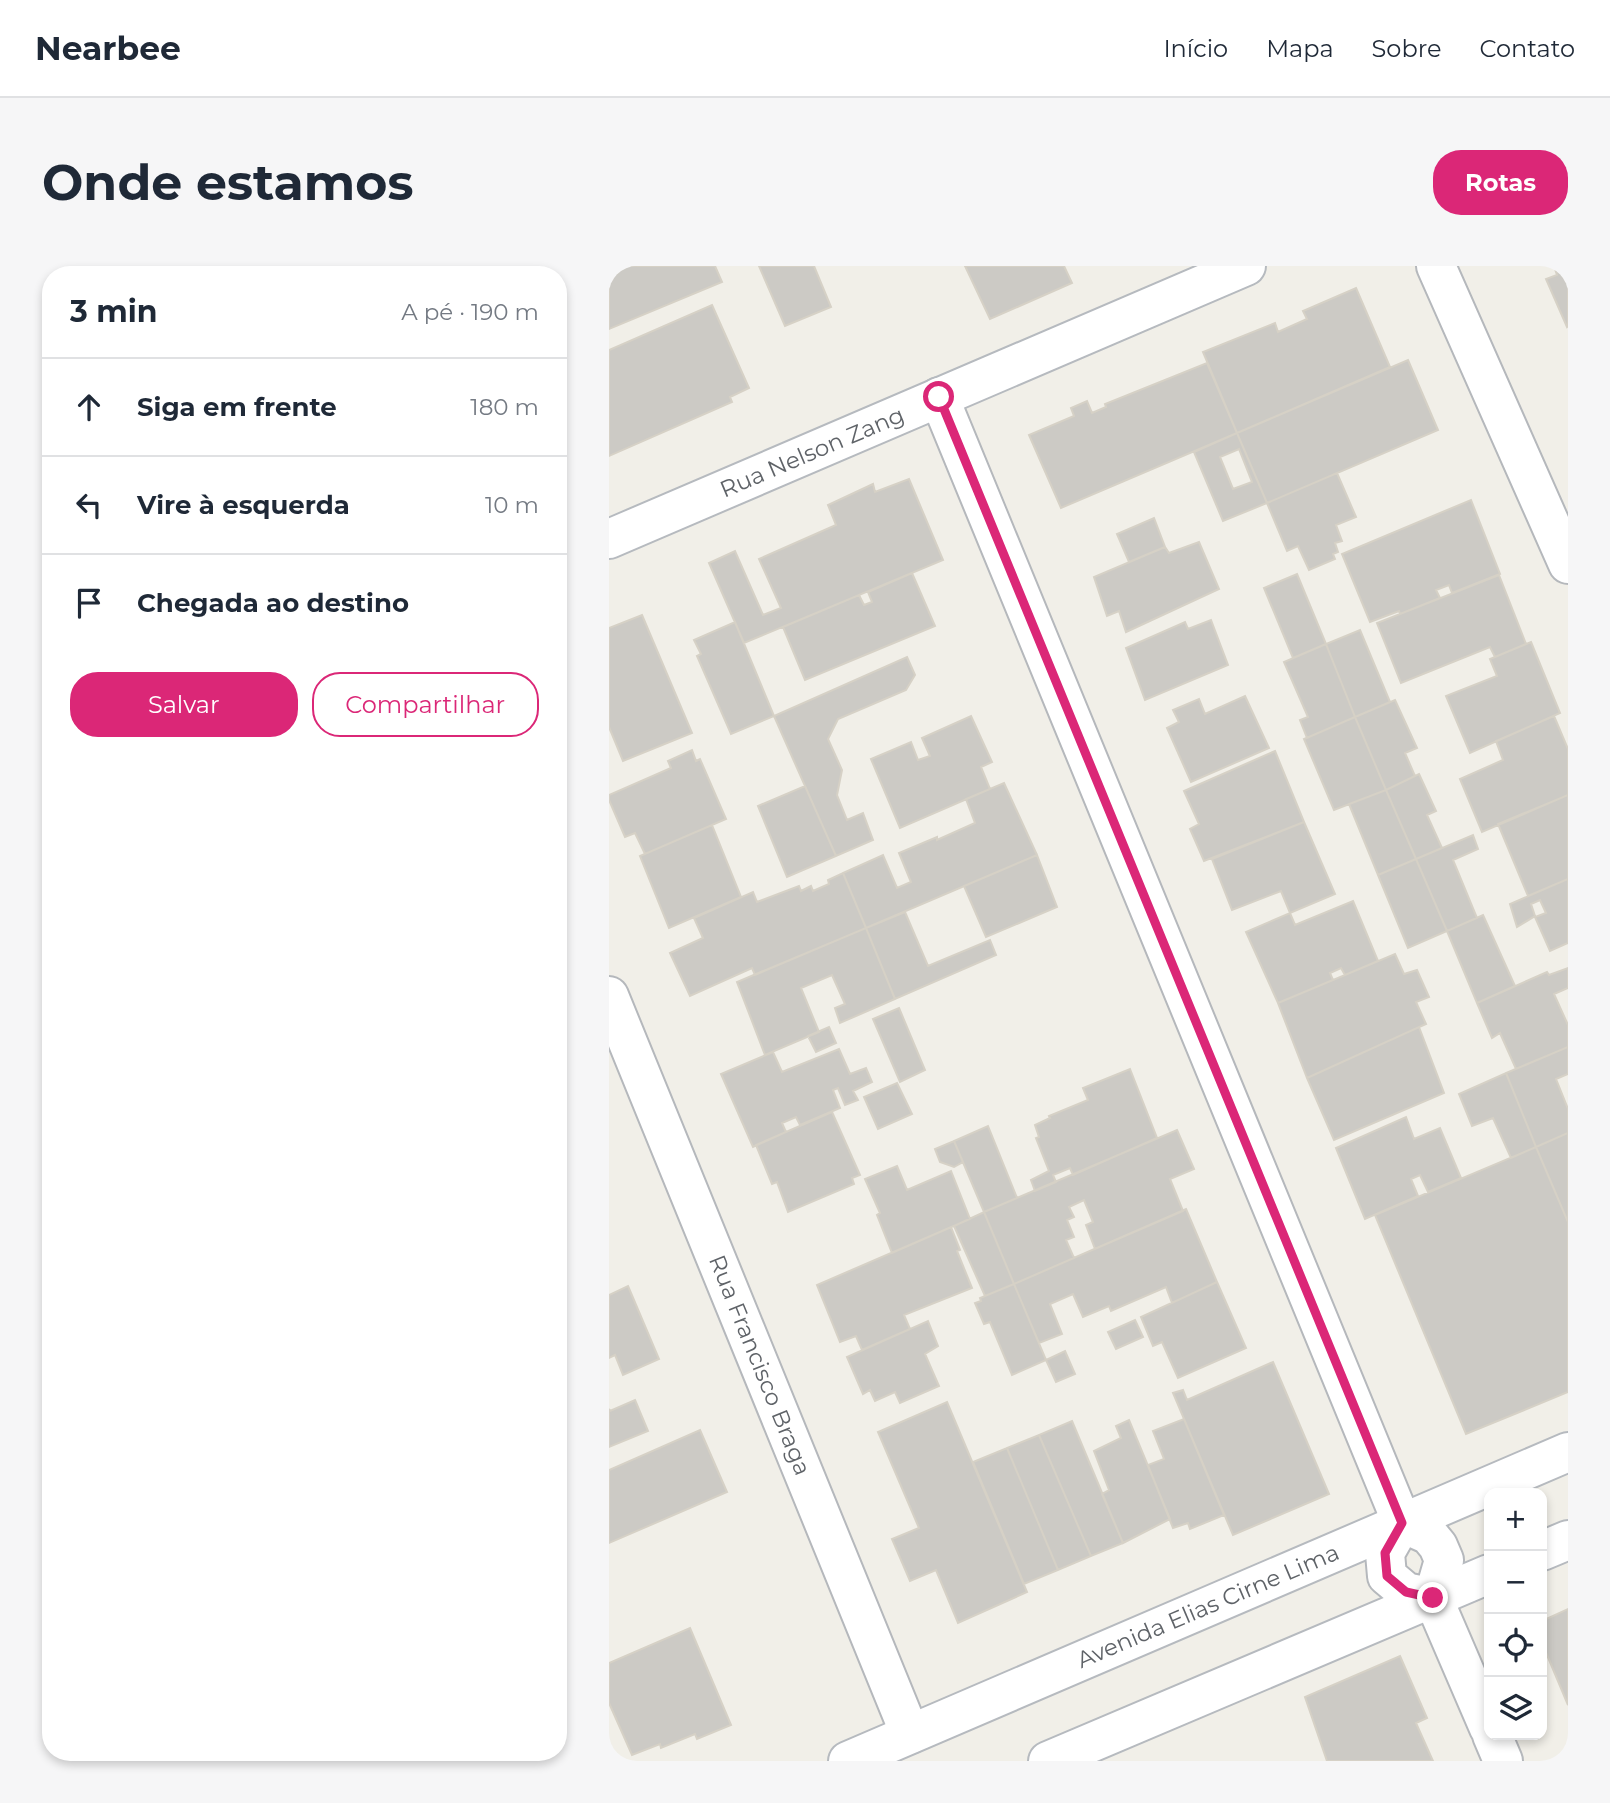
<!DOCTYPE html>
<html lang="pt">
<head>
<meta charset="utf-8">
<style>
  :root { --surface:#fff; --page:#f6f6f7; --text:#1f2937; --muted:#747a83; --line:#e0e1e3; --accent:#db2777 }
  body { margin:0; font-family:Montserrat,sans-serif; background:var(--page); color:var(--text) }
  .controls { position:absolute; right:21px; bottom:21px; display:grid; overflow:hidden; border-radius:14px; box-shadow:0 4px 10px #0003 }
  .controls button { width:63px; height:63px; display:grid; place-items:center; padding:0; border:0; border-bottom:2px solid var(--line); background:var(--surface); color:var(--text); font:35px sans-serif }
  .stop { position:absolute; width:21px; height:21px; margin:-16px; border:5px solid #db2777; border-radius:50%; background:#fff }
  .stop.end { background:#db2777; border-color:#fff; box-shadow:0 2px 7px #0008 }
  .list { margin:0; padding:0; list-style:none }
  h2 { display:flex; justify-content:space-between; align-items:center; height:91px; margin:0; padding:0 28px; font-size:30px }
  h2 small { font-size:23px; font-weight:400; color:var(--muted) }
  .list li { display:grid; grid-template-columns:46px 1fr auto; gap:21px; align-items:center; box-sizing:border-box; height:98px; padding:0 28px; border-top:2px solid var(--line) }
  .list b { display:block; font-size:26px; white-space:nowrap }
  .list em { font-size:23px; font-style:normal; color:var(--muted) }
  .actions { display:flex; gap:14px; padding:21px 28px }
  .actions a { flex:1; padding:16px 0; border:2px solid var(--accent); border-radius:28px; text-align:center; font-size:24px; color:var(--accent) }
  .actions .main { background:var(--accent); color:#fff }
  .icon { flex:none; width:38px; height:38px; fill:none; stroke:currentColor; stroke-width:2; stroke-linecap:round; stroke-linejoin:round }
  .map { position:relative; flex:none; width:959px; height:1495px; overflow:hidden; border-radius:28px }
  header { display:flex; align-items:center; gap:42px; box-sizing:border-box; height:98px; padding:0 35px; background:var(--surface); border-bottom:2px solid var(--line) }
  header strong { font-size:33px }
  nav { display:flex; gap:38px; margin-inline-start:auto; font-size:24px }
  .intro { display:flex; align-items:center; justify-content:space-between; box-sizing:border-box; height:168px; padding:0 42px }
  h1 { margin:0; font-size:49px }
  .button { padding:18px 32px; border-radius:28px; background:var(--accent); color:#fff; font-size:24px; font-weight:700 }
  main { display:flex; gap:42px; padding:0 42px }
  aside { flex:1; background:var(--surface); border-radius:28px; box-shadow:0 4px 10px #0003 }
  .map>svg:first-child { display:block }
  .building { fill:#cccac5; stroke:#d6d1c6; stroke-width:2; fill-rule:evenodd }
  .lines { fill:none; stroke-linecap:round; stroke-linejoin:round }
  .street-casing { stroke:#b5b8bc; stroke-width:42 }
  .secondary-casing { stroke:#b6babf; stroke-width:42 }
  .street { stroke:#fff; stroke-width:38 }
  .secondary { stroke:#fff; stroke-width:38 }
  .route { stroke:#db2777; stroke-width:9 }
  .labels { text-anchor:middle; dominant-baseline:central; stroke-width:6; stroke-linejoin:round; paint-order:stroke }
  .street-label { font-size:23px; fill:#5f6368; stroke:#fff }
</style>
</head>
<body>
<header>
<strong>Nearbee</strong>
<nav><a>Início</a><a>Mapa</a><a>Sobre</a><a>Contato</a></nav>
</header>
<div class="intro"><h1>Onde estamos</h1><a class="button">Rotas</a></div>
<main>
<aside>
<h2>3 min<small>A pé · 190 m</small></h2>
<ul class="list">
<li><svg class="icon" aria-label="ahead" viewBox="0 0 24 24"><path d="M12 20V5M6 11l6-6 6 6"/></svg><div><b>Siga em frente</b></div><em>180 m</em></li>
<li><svg class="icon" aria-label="left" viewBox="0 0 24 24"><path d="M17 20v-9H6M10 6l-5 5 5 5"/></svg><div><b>Vire à esquerda</b></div><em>10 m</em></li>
<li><svg class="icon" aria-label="arrive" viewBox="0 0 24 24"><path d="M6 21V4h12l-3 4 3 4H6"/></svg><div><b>Chegada ao destino</b></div></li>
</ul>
<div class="actions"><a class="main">Salvar</a><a>Compartilhar</a></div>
</aside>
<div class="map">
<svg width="959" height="1495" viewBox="0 0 959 1495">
  <rect width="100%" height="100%" fill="#f1efe8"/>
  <path class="building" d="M 0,0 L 106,0 L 113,16 L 0,63 Z
    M 150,0 L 205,0 L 222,41 L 176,60 Z
    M 356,0 L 455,0 L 463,17 L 381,53 Z
    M 945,0 L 959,0 L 959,60 L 958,61 L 937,13 L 948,9 Z
    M 747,22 L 781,101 L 628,167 L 594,86 L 666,57 L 669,66 L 698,53 L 694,45 Z
    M 103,39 L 140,122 L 121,131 L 123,136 L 0,190 L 0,84 Z
    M 799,94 L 829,164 L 658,237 L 628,167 Z
    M 598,97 L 628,167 L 452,242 L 420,169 L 465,150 L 462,142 L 478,135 L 483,147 L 497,141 L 496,138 Z
    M 628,167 L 658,237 L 614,255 L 585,186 ZM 630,183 L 643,216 L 624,223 L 611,191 Z
    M 728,207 L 747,251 L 727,259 L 733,275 L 726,277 L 729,286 L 724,288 L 726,293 L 700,304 L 689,280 L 678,285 L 658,237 Z
    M 300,213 L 334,294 L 135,377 L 100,297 L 126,285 L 154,349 L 172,342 L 150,293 L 227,259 L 219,239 L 264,218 L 266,226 Z
    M 862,234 L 891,308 L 843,327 L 840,319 L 827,324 L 831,332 L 791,348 L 790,345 L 761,356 L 733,288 Z
    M 545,252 L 556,281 L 520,296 L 508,268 Z
    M 590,276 L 610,323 L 517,366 L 510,345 L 498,350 L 485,311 L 556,281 L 560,287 Z
    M 303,307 L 326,360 L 196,414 L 174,361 L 250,329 L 255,339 L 263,336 L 259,326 Z
    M 688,308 L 717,378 L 684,392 L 655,322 Z
    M 890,309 L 917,378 L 886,391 L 881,381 L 792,417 L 768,357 Z
    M 33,349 L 83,467 L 14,495 L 0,461 L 0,362 Z
    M 602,354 L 619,399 L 536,434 L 517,382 L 576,356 L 579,363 Z
    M 126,356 L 165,450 L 122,468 L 88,390 L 92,388 L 85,374 Z
    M 751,364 L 781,436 L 746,451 L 717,378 Z
    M 922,376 L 951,447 L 861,487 L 837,430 L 888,410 L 881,393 Z
    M 717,378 L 746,451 L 698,472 L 691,454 L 699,451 L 675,396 Z
    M 298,391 L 306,409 L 297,424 L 229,453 L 219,473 L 233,504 L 228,529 L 238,554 L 254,547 L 264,574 L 227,590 L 165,450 Z
    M 636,430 L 660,482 L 582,516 L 558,462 L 570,456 L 564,444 L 590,433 L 596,448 Z
    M 786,434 L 808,482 L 796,487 L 806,510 L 777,524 L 746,451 Z
    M 362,450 L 383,496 L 372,501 L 381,523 L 291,562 L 262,493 L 302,476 L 309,494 L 321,490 L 313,472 Z
    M 945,450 L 959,483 L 959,529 L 873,566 L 851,513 L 894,494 L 887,475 Z
    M 746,451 L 777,524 L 725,544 L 695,473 Z
    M 83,484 L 87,495 L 91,493 L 117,553 L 36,588 L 26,567 L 16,571 L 0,534 L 0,529 L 62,502 L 59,495 Z
    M 666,485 L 695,556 L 595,595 L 581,563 L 590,558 L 575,525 Z
    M 810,508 L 827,545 L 818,549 L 833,582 L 807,593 L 777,524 Z
    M 395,517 L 428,589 L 257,662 L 234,607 L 274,589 L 288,622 L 302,616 L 290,587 L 328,571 L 328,574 L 366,557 L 357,533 Z
    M 196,520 L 227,590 L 178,611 L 149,540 Z
    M 777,524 L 807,593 L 769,609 L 740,538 Z
    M 959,529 L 959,613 L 919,630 L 889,558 Z
    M 695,556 L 726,628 L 681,647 L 672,625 L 623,644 L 603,593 Z
    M 103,559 L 132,631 L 60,662 L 31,590 Z
    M 864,569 L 869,583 L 844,594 L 868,652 L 838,665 L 807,593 Z
    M 428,589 L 448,641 L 377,671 L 355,620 Z
    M 807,593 L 838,665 L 799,682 L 769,609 Z
    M 234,607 L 257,662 L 146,709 L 143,702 L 81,730 L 61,687 L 94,672 L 85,652 L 144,626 L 148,636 L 190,620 L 192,625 L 202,620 L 204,625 L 220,618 L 219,614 Z
    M 959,613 L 959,677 L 941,685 L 926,651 L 937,647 L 931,634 L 922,638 L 926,650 L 908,661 L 901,638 Z
    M 744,635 L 769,695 L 736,709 L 732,702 L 721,707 L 724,714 L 669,737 L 637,666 L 681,647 L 686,659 Z
    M 296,646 L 319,700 L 381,674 L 387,689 L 286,733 L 257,662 Z
    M 874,649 L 906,720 L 868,737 L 838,665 Z
    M 257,662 L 286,733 L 231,757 L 226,742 L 236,738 L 223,709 L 192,722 L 210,766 L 156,789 L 128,716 Z
    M 786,688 L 795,708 L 808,704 L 820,731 L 807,736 L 817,758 L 698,812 L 669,737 Z
    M 959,702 L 959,722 L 945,728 L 959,759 L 959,781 L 907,803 L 891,767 L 883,772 L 868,737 L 938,706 L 940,709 Z
    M 290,742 L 316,804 L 291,816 L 264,753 Z
    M 220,761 L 227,777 L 207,786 L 199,770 Z
    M 810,761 L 835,827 L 725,874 L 698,812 Z
    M 959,781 L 959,808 L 947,813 L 959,843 L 959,867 L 927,881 L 897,807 Z
    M 230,783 L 241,808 L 257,802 L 263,816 L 244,825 L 249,834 L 236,839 L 229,822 L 224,824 L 231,842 L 191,859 L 187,851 L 173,857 L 177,866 L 144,881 L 112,808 L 164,786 L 173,806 Z
    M 521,803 L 548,872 L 464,909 L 461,902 L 444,909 L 447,916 L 426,925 L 422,914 L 440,905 L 427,872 L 430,871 L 426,859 L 441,852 L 440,850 L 479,834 L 474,822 Z
    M 897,807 L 927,881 L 902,892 L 884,852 L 863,860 L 850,828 Z
    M 288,817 L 303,848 L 269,863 L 255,831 Z
    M 223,846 L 251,909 L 243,912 L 245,918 L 179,946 L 168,916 L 163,918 L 147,879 Z
    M 797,851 L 805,873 L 831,862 L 852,912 L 819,926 L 811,909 L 802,913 L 809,930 L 756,953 L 727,882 Z
    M 379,860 L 408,932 L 375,946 L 345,875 Z
    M 568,864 L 585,903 L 561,913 L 574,945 L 486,983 L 477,959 L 484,956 L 475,934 L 460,941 L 465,951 L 458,954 L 465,971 L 457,974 L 465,992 L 405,1018 L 375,946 Z
    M 959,867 L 959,956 L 927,881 Z
    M 345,875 L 354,896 L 345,901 L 331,896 L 326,883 Z
    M 927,881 L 959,956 L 959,1126 L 857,1168 L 766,949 Z
    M 288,900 L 298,924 L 342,905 L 361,953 L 283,987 L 268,949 L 271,947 L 256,913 Z
    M 577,943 L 608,1016 L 563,1037 L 557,1021 L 502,1045 L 500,1040 L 474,1051 L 464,1028 L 441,1038 L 453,1068 L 430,1077 L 405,1018 Z
    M 375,946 L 405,1018 L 376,1030 L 345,960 Z
    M 342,961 L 351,984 L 348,985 L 363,1022 L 295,1049 L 301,1063 L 253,1084 L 247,1070 L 231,1076 L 208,1019 Z
    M 608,1016 L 637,1082 L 569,1112 L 553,1076 L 544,1080 L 532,1051 Z
    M 405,1018 L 437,1094 L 403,1109 L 381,1056 L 375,1058 L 366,1037 L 372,1035 L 371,1032 Z
    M 19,1020 L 50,1093 L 14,1109 L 6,1089 L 0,1092 L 0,1029 Z
    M 526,1054 L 534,1071 L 507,1083 L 499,1066 Z
    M 319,1055 L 329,1080 L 316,1088 L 330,1120 L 291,1137 L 286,1126 L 266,1135 L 261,1124 L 254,1128 L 238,1091 Z
    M 456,1085 L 466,1108 L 447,1116 L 437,1094 Z
    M 664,1096 L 720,1228 L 624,1269 L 564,1127 L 574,1124 L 578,1134 Z
    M 26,1134 L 39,1165 L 0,1181 L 0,1143 L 1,1145 Z
    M 338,1136 L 418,1326 L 349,1357 L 327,1304 L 301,1315 L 283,1273 L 310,1262 L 269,1166 Z
    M 575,1153 L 615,1249 L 581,1263 L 579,1257 L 564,1262 L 539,1199 L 555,1193 L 544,1165 Z
    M 520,1154 L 561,1253 L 514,1277 L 493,1228 L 500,1224 L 485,1185 L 512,1172 L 507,1160 Z
    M 463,1155 L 514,1277 L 482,1290 L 430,1169 Z
    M 91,1164 L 118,1226 L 0,1277 L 0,1204 Z
    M 430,1169 L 482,1290 L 449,1304 L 398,1182 Z
    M 398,1182 L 449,1304 L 415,1318 L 364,1196 Z
    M 959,1343 L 959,1439 L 933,1377 L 933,1355 Z
    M 81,1362 L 122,1459 L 88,1473 L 86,1468 L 52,1482 L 51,1478 L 23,1489 L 0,1437 L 0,1397 Z
    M 791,1390 L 818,1452 L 807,1457 L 824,1495 L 718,1495 L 696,1431 Z"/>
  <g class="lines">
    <g class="street-casing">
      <path id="street" d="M 827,0 L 959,298
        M 330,131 L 793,1257 L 820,1269 L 829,1280 L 835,1294 L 824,1332 L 880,1462
        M 0,730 L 301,1468
        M 793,1257 L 776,1287 L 778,1310 L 797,1326 L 824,1332
        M 883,1469 L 894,1495"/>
    </g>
    <g class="secondary-casing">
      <path id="secondary" d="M 0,273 L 637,0
        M 933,1285 L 959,1274
        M 239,1495 L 959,1186
        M 439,1495 L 880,1308"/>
    </g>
    <use href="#street" class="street"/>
    <use href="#secondary" class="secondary"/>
  </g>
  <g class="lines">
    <path class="route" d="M 330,131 L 793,1257 L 776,1287 L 778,1310 L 797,1326 L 824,1332"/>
  </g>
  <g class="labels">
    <g class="street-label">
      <text transform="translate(203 186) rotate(-23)">Rua Nelson Zang</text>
      <text transform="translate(151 1099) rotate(68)">Rua Francisco Braga</text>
      <text transform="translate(599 1340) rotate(-23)">Avenida Elias Cirne Lima</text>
    </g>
  </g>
</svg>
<div class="controls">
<button>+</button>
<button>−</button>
<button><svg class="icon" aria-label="locate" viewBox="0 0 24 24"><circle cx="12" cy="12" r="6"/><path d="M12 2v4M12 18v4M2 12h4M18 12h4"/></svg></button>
<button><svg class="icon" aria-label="layers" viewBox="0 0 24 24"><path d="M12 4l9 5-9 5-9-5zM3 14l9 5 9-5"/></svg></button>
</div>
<div class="stop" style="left:330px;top:131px"></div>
<div class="stop end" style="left:824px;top:1332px"></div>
</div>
</main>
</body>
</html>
